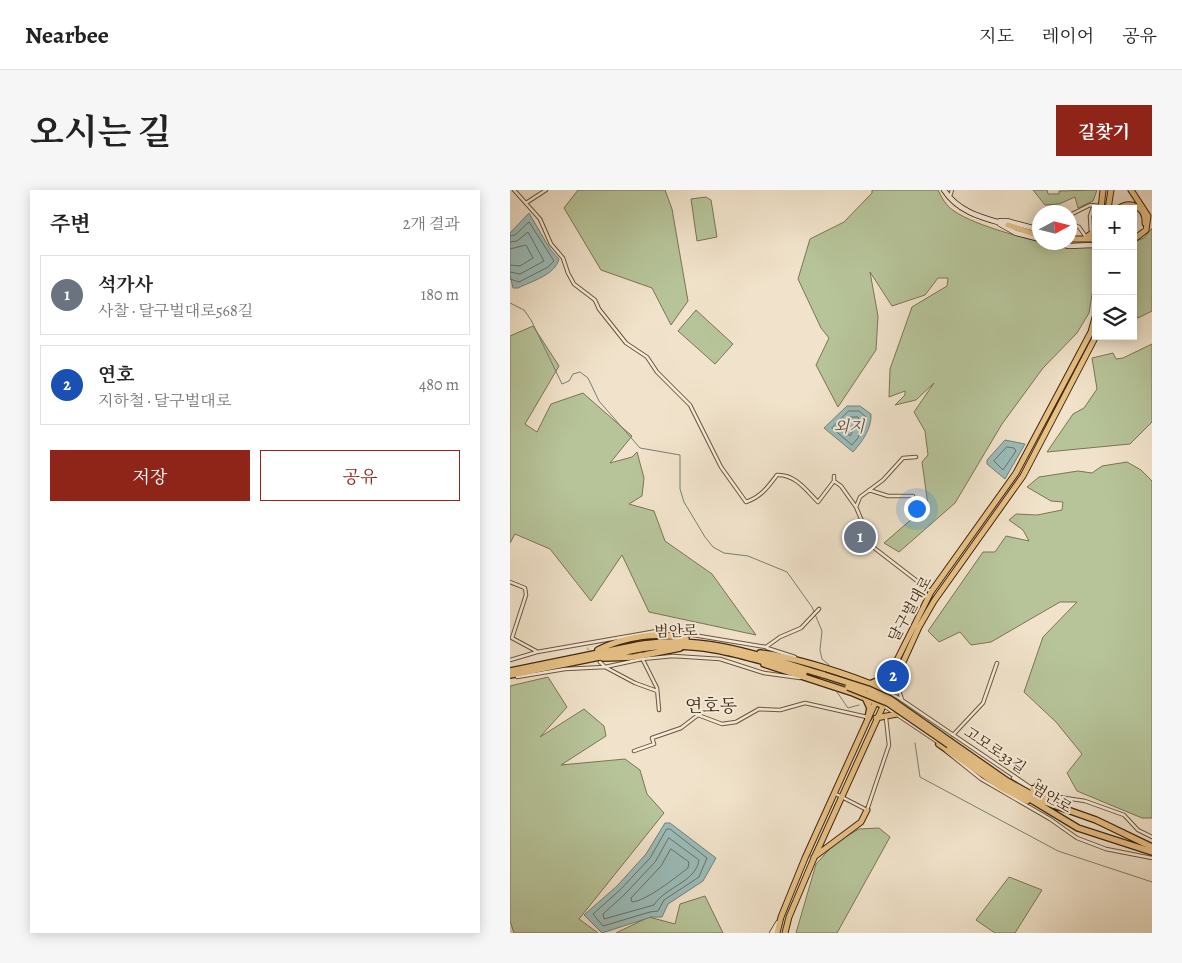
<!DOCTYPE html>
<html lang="ko">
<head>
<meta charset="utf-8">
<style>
  :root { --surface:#fff; --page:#f6f6f6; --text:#222; --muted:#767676; --line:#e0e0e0; --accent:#8f2418 }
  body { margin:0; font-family:Alegreya,"Noto Serif KR",serif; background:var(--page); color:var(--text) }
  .controls { position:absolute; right:15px; top:15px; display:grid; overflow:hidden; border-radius:0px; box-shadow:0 2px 12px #0003 }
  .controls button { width:45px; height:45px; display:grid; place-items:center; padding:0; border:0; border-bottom:1px solid var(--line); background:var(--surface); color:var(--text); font:25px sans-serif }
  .compass { position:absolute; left:522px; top:15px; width:45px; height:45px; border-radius:50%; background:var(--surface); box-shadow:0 2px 12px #0003; rotate:83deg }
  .you { position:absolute; left:406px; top:318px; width:18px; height:18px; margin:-12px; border:4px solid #fff; border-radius:50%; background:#1a73e8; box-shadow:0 0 0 8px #1a73e833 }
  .badge { display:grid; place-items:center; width:32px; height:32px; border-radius:50%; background:var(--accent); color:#fff; font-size:16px; font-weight:700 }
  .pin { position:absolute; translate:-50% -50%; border:2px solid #fff; box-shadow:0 1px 5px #0006 }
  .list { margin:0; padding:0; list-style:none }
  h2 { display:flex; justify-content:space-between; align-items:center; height:65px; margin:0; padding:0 20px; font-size:21px }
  h2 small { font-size:16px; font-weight:400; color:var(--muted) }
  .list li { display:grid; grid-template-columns:32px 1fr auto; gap:15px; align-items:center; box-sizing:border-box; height:80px; margin:0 10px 10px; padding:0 10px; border:1px solid var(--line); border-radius:0px }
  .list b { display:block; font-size:19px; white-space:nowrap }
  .list p { margin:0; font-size:16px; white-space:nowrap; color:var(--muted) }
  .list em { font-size:16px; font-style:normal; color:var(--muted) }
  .actions { display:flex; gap:10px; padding:15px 20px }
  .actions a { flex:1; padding:11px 0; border:1px solid var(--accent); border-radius:0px; text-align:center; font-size:18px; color:var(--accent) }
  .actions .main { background:var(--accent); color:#fff }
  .icon { flex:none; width:28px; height:28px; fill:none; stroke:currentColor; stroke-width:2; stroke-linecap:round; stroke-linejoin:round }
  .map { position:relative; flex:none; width:642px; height:743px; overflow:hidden; border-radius:0px }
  header { display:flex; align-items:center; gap:30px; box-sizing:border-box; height:70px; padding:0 25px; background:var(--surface); border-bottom:1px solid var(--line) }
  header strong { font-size:24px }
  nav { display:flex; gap:28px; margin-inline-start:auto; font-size:18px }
  .intro { display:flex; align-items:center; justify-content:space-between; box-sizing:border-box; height:120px; padding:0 30px }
  h1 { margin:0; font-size:35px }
  .button { padding:12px 22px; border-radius:0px; background:var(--accent); color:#fff; font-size:18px; font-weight:700 }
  main { display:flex; gap:30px; padding:0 30px }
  aside { flex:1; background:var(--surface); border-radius:0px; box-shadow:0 2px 12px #0003 }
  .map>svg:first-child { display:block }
  .green { fill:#b7c49a; stroke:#7c7454 }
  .water { fill:#9bbdbb; stroke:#778076 }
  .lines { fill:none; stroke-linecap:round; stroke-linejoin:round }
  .shore { stroke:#6e7164; stroke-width:1 }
  .stream { stroke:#778076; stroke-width:1 }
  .minor-tunnel { stroke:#cebda5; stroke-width:2.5; stroke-dasharray:2.5 1; stroke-linecap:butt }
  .minor-casing { stroke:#6c543d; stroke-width:4.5 }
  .secondary-casing { stroke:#40250e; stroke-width:6 }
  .primary-casing { stroke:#40250e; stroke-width:7 }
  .trunk-casing { stroke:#40250e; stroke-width:8 }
  .minor { stroke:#f6eddd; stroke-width:2.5 }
  .secondary { stroke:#f6eddd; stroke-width:4.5 }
  .primary { stroke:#e8c286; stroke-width:5 }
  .trunk { stroke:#e8c286; stroke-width:5.5 }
  .trunk-bridge-casing { stroke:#40250e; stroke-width:8; stroke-linecap:butt }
  .trunk-bridge { stroke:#e8c286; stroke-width:5.5 }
  .labels { text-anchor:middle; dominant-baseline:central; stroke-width:4; stroke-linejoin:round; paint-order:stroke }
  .street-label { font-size:15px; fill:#40250e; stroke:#f6eddd }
  .water-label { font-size:16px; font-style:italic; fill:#5b5342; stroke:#f6eddd }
  .quarter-label { font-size:18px; fill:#40250e; stroke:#f6eddd }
</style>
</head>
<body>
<header>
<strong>Nearbee</strong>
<nav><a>지도</a><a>레이어</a><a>공유</a></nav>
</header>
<div class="intro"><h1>오시는 길</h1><a class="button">길찾기</a></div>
<main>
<aside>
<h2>주변<small>2개 결과</small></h2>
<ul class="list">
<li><span class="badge" style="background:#6b7280">1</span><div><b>석가사</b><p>사찰 · 달구벌대로568길</p></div><em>180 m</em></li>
<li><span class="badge" style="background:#1a4fb4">2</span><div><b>연호</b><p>지하철 · 달구벌대로</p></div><em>480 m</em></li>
</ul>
<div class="actions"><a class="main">저장</a><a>공유</a></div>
</aside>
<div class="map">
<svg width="642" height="743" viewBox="0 0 642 743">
  <rect width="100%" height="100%" fill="#f1e3cb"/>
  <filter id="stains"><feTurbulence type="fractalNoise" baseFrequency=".004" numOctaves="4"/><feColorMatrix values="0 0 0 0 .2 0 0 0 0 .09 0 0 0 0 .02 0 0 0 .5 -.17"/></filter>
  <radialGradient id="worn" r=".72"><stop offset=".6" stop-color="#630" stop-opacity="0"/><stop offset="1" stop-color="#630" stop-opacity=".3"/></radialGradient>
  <path class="green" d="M 68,0 L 155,0 L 162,19 L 178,111 L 161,135 L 142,98 L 91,80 L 54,18 Z
    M 362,0 L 428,0 C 432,8 436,16 444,21 C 465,36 524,51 548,56 C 560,58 571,57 583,56 L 584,61 L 584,92 L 579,123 L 567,143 L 533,178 L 492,234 L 445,313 L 389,362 L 374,353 L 418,315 L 412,272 L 418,265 L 415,241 L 404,222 L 424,193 L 406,210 L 385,215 L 395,205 L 395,201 L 379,207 L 380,179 L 402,117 L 437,96 L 438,88 L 428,88 L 415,105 L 382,116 L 360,82 L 368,126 L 366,160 L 328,217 L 306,175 L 319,148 L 311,138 L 288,89 L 300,49 L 334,32 L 362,3 Z
    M 523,0 L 537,0 L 538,4 L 549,4 L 549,1 L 587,0 L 583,11 L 568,18 L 565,7 L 549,14 L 535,15 Z
    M 196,7 L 201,10 L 207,47 L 187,51 L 181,9 Z
    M 642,38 L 642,121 L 628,128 L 623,122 L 623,52 L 634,48 Z
    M 186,120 L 223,154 L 205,174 L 168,141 Z
    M 23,136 L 49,176 L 15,234 L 27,242 L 41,214 L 73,203 L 122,246 L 100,273 L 122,267 L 127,262 L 134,288 L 132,306 L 119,314 L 144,321 L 155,351 L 202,384 L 246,445 L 139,422 L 112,365 L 81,411 L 40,359 L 5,344 L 0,353 L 0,146 Z
    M 642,154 L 642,232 L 620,254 L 537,262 L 563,224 L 574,218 L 587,199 L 582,168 L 603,163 L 606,169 L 613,168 Z
    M 617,272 L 631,280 L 642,291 L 642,628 L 632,628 L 567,601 L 557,583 L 572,564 L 546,532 L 514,502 L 533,447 L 567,412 L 550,412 L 481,452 L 461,455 L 450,442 L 429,452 L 418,441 L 473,362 L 485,362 L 496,346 L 519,351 L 513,340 L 499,330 L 506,324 L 527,325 L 552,320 L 553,312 L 541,311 L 517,297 L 529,287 L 568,281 L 582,283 L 592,276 Z
    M 38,487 L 57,517 L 30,547 L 74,519 L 94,536 L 96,546 L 51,575 L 115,569 L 130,580 L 137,604 L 154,623 L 69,729 L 88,743 L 4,743 L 0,731 L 0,496 Z
    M 369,638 L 380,647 L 327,743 L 286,743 L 306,674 L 325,653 L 349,639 Z
    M 499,687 L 532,700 L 505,743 L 485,743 L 466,730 Z
    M 195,706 L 213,743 L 106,743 L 139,727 L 165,734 L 170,714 Z"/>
  <path class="water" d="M 19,23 L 40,59 L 49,69 C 45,85 22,91 8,98 L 3,98 L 0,85 L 0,43 Z
    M 337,216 L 350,216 L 361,224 C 362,238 352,252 343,262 L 314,238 Z
    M 495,250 L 515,254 L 495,289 L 477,274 L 477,270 Z
    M 155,633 L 160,633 L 206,668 L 193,691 L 158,714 L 152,727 L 141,727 L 92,743 L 74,725 L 107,696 L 136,664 Z"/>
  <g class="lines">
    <path class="shore" d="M 0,46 L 5,45 L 19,32 L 44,71 L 38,77 L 9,92 L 0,89
      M 0,52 L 7,51 L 18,42 L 34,71 L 10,84 L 0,82
      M 0,59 L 16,55 L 23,68 L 10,76 L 0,75
      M 339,221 L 349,221 L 356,227 L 348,248 L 342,255 L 322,238 Z
      M 341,227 L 348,227 L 349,229 L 340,246 L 331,237 Z
      M 497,257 L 504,258 L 506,261 L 493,280 L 484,271 Z
      M 157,639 L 160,639 L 197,668 L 189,687 L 154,710 L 148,721 L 140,722 L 93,736 L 83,724 L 110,700 L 140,668 Z
      M 159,648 L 189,670 C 186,692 155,697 144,715 L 94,729 L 93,724 L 115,704 L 145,672 Z
      M 161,659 L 179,672 L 178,678 C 165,688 136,711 122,712 L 121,708 L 151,676 Z"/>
    <path class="stream" d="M 0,113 L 14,120 L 21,130 L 52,194 L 59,191 L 63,184 L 70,182 L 78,188 L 89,211 L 130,258 L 170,265 L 170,299 L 174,312 L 195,347 L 203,357 L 214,363 L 238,366 L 277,382 L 302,417 L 312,441 L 310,460 L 312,469 L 319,475
      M 327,502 L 338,518 L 349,515
      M 405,553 L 410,587 L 548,661 L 642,692"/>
    <path class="minor-tunnel" d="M 77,458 L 83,464"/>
    <g class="minor-casing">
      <path id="minor" d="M 4,0 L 30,29 L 41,54 L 53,68 L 58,83 L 64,94 L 85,110 L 89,119 L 116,153 L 137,167 L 147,182 L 180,215 L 211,277 L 236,312 C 251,307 258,297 267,285 C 285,284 296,300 308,312 L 324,291
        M 440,6 L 442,0
        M 16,13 L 36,0
        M 560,25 L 580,15 L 591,16
        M 560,33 L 569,37 L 576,47
        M 581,43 L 580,26 L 584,15
        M 324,286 L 324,291 L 331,296 L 346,317 L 363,357 L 420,401
        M 359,300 L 378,306 L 403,306
        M 346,317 L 350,307 L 373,290 L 393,268 L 406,267
        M 0,392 L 15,398 L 16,405 L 2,448 L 26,461
        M 257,458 L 285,467
        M 131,459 L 131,466 L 147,498 L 149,520
        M 0,470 L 27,462 L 153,440 L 256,457 L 270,447 L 291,438 L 309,419
        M 95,477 L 132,469 L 163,466 L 210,469 L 254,483 L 290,488
        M 95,477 L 125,493 L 147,501
        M 7,487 L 55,479 L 95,477 L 90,472
        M 386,491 L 392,510
        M 372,499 L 389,508 L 523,599
        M 374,516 L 429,553
        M 443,545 L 473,513 L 487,473
        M 124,561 L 144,554 L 142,548 L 171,538 L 188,525 L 212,534 L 226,532 L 249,519 L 270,520 L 295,513 L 357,527
        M 436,561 L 471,589 L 540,629 L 567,648 L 596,659 L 642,668
        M 503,588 L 522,599
        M 524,598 L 529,591
        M 324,603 L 357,620 L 379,555 L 376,528
        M 535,605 L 575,611 L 614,625 L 628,640 L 642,647"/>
    </g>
    <g class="secondary-casing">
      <path id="secondary" d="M 434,0 C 449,23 474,28 498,35
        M 490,31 L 497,31 L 530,40
        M 490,34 L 506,43 L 530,49
        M 541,52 L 559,56 L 583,55 L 586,57
        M 262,743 L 268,733"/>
    </g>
    <g class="primary-casing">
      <path id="primary" d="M 621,0 L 638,26 L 636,40 L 623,50
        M 591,19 L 593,0
        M 598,19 L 601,0
        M 608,19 C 620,10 636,17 635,33
        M 498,35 L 530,46
        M 575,48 L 582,43 L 586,35
        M 560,49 L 586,49
        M 371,502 L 421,402 L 506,283 L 581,142 L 586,124
        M 366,528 L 387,524
        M 304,667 L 351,632 L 357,620
        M 267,743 L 271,727 L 295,668 L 367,509
        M 275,743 L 279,727 L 304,668 L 409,437 L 424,411 L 513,286 L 586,146"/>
    </g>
    <g class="trunk-casing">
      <path id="trunk" d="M 134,454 C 197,445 254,467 314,485
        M 135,458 C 192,450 240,468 294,483
        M 88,460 C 113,447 148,441 176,449
        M 250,463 C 282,466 343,486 372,499
        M 93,468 L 124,467 L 170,458
        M 254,474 L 343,503 L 372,515
        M 0,481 L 128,455
        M 0,485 L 129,459
        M 360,494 L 379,486
        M 355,507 L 360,518 L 358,528
        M 441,552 L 497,591 L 535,612 L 586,630 L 642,657
        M 429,554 L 492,598 L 517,611
        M 439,555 L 495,594 L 568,638 L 642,662
        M 523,599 L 544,614"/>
    </g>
    <use href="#minor" class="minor"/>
    <use href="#secondary" class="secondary"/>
    <use href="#primary" class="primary"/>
    <use href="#trunk" class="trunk"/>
    <g class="trunk-bridge-casing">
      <path id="trunk-bridge" d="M 128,455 L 134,454
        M 129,459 L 135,458
        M 314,485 L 358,499 L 380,509 L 441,552
        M 338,497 L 378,513 L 439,555"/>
    </g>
    <use href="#trunk-bridge" class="trunk-bridge"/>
  </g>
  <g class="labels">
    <g class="street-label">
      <text transform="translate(400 419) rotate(-61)">달구벌대로</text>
      <text transform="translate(166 441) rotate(-1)">범안로</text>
      <text transform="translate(485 560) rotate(34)">고모로33길</text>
      <text transform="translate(542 608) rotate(31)">범안로</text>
    </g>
    <g class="water-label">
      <text x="339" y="237">외지</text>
    </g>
    <g class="quarter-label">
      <text x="201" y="516">연호동</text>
    </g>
  </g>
  <rect width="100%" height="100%" filter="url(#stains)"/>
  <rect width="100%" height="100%" fill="url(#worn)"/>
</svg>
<div class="controls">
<button>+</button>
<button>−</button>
<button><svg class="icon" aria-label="layers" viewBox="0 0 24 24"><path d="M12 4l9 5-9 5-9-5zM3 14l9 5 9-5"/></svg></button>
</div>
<svg class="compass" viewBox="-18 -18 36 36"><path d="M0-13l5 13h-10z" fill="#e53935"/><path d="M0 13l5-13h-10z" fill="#767676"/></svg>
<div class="you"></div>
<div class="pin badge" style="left:350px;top:347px;background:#6b7280">1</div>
<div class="pin badge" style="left:383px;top:486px;background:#1a4fb4">2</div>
</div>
</main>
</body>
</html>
